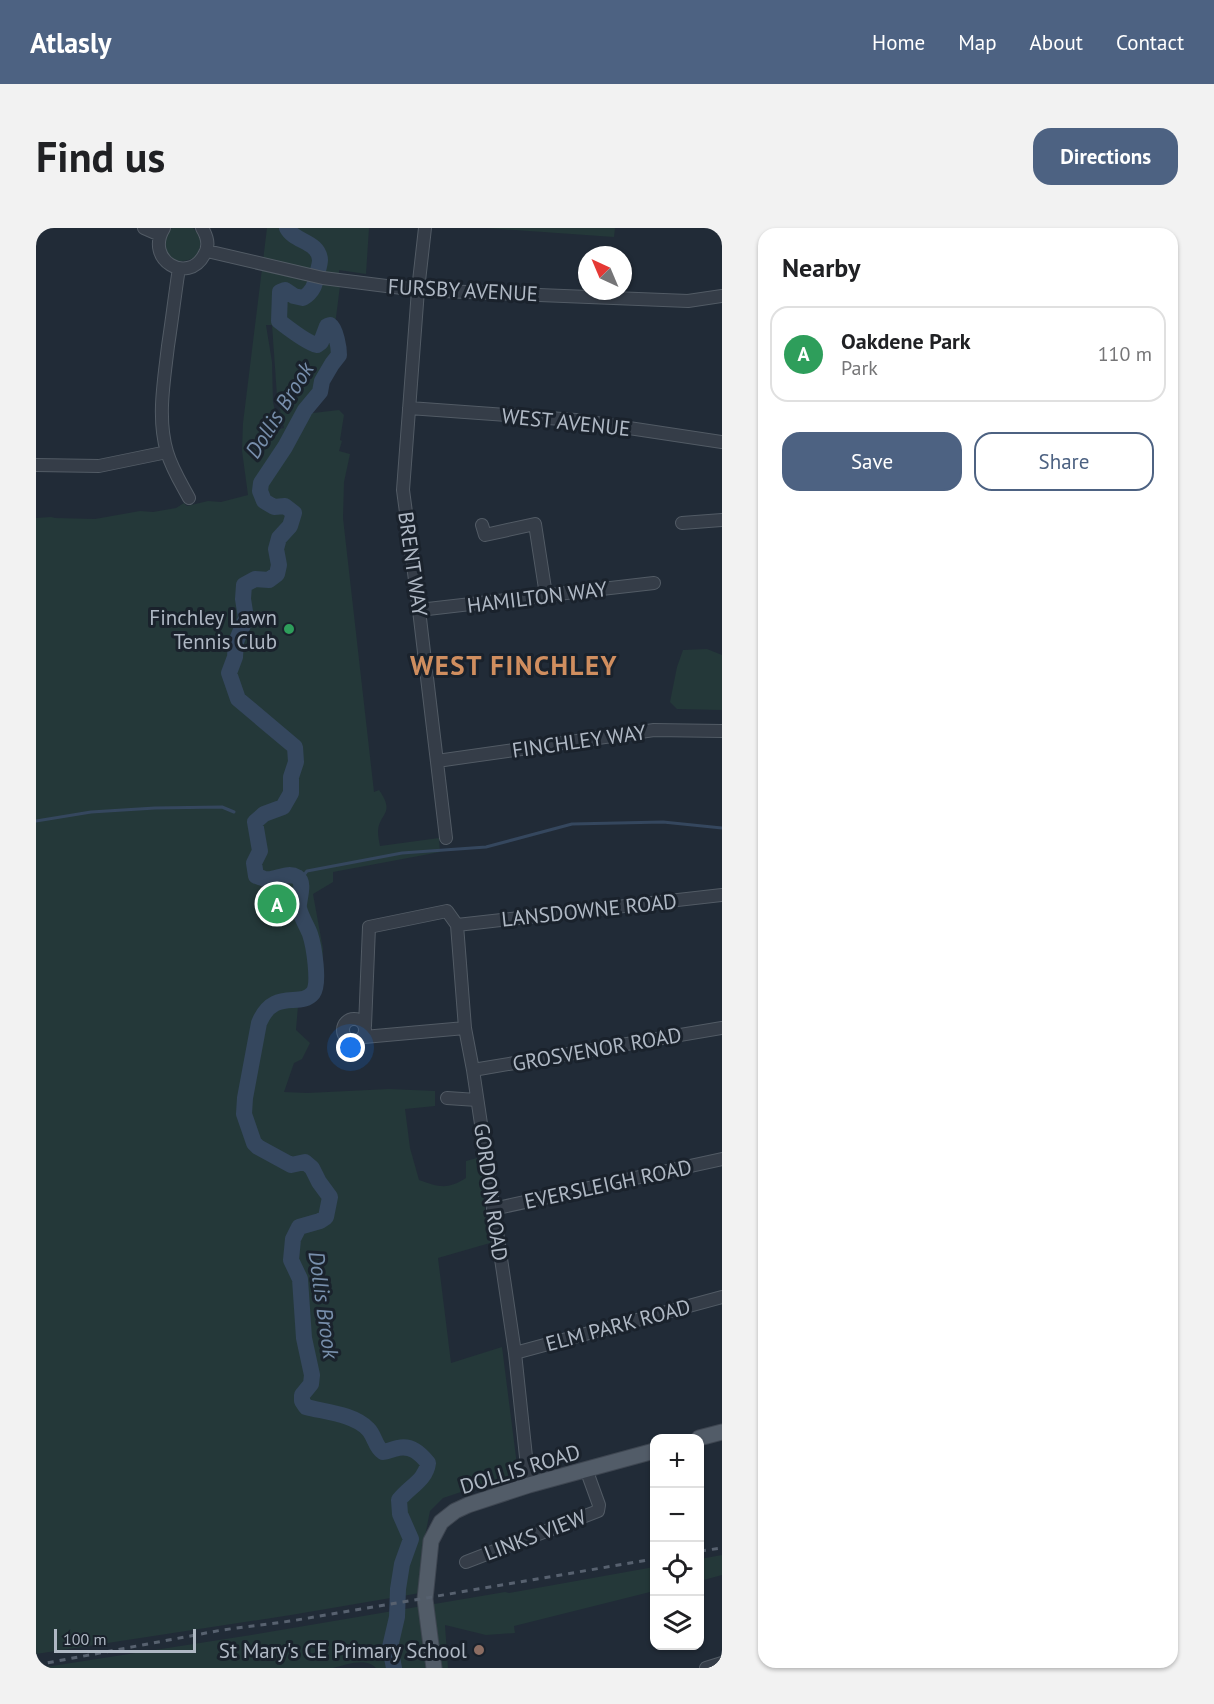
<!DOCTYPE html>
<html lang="en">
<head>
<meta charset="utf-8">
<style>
  :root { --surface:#fff; --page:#f2f2f2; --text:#202124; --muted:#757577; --line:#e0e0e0; --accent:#4d6282 }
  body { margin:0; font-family:"PT Sans",sans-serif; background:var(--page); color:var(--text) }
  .controls { position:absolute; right:18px; bottom:18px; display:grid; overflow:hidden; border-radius:12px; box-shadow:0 2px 4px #0004 }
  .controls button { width:54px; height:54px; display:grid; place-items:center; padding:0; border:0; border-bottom:2px solid var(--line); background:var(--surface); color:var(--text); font:30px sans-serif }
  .compass { position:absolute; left:542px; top:18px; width:54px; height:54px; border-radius:50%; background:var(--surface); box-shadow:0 2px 4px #0004; rotate:316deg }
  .scale { position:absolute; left:18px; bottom:15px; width:142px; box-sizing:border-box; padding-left:6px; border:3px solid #afb8c4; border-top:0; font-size:16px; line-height:21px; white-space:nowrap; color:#afb8c4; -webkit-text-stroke:4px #1a222c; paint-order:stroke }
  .you { position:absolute; left:315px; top:820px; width:21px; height:21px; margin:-15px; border:4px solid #fff; border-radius:50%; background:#1a73e8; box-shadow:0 0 0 9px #1a73e833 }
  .badge { display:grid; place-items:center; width:39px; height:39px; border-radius:50%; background:var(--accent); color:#fff; font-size:20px; font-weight:700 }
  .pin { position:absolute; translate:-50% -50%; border:3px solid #fff; box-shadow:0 2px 6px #0006 }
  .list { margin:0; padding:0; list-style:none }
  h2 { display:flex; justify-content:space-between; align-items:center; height:78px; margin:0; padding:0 24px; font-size:26px }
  h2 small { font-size:20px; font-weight:400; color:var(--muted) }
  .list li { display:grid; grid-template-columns:39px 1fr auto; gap:18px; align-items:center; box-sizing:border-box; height:96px; margin:0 12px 12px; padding:0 12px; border:2px solid var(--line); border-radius:18px }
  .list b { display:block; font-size:22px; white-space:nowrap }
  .list p { margin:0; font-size:20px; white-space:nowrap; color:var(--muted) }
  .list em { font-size:20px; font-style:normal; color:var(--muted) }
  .actions { display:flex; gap:12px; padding:18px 24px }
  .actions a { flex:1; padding:14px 0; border:2px solid var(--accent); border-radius:18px; text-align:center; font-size:21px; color:var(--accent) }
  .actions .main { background:var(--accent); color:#fff }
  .icon { flex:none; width:33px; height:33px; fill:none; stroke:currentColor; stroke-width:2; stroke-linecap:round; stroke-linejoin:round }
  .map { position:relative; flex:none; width:686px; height:1440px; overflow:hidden; border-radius:18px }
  header { display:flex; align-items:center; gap:36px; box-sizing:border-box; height:84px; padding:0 30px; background:var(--accent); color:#fff }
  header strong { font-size:28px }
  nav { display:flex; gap:33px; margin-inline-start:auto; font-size:21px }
  .intro { display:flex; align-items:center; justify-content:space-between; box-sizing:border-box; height:144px; padding:0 36px }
  h1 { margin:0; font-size:42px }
  .button { padding:15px 27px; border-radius:18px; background:var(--accent); color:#fff; font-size:21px; font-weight:700 }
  main { display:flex; gap:36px; padding:0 36px }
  aside { flex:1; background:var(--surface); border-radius:18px; box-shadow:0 2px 4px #0004 }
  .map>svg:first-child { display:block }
  .green { fill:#243839; fill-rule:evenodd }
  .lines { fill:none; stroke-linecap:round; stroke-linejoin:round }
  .stream { stroke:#35475e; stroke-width:3 }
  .river { stroke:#35475e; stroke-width:16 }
  .minor-casing { stroke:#525b65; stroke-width:14 }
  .major-casing { stroke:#3e4651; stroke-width:17 }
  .minor { stroke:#353d48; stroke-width:12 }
  .major { stroke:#525c68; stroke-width:15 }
  .rail { stroke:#57616f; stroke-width:3; stroke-dasharray:6 6; stroke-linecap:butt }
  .leisure-dot { fill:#2e9e5b; stroke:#1a222c; stroke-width:2 }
  .education-dot { fill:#8d6e63; stroke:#1a222c; stroke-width:2 }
  .labels { text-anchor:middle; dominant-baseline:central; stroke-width:6; stroke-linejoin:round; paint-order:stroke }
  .street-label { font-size:21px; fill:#afb8c4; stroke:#1a222c }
  .poi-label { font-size:21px; fill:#afb8c4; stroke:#1a222c; text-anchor:end }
  .water-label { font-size:22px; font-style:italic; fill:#788fac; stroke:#1a222c }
  .district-label { font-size:27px; font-weight:bold; letter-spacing:1.5px; fill:#d08e5f; stroke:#1a222c }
</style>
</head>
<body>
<header>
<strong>Atlasly</strong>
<nav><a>Home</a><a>Map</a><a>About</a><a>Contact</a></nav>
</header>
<div class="intro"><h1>Find us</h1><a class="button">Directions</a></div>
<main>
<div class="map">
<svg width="686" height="1440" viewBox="0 0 686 1440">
  <rect width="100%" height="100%" fill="#212b37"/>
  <path class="green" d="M 136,0 L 157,0 C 166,9 167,18 159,29 C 136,43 117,18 136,0 Z
    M 231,0 L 333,0 L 330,46 L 303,42 L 304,58 L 299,97 L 303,102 L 302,111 L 307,125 L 298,136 L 291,153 L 288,153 L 287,164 L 274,179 L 274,183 L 277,185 L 303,182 L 308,187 L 304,212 L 306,213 L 303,223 L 314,226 L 308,254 L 307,290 L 338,564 L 343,562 C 360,586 343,585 342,603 C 342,608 343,613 344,618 L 403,610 L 404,624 L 297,644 L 297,654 L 277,666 L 287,721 L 284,766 L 262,778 L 260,802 L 274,815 L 266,831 L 258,835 L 248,864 L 271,865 L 353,861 L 399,863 L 399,878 L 369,881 L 374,920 L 383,952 C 403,959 411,962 430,950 L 430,933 L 441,930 L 444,946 L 449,945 L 449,950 L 445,953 L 450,988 L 452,989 L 456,1010 L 454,1015 L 402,1030 L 415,1135 L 466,1119 L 482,1245 L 407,1270 L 394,1283 L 387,1318 L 384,1365 L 255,1387 L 0,1426 L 0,290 L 15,289 L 19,290 L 59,291 L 104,283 L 117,284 L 140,280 L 148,275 L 151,278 L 172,273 L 185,274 L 212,267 L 206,223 L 207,195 ZM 230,97 L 236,97 L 241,168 L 248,200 L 243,201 L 237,174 L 236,134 Z
    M 450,0 L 579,0 L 578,9 Z
    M 671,421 L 686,427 L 686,482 L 641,481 L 634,474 L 641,439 L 647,422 Z
    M 686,1327 L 686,1347 L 664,1353 L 664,1331 Z
    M 618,1339 L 618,1363 L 478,1398 L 479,1405 L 450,1407 L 409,1397 L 412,1440 L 340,1440 C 329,1429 311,1437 297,1440 L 3,1440 L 221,1406 L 469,1364 L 473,1365 Z"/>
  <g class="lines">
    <path class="stream" d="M 0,593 L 55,584 L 119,580 L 186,579 L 198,584
      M 264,652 L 271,643 L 366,625 L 450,619 L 536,596 L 627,594 L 686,600"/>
    <path class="river" d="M 251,0 C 258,14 283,13 284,32 C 284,36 282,42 281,46 C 279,57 277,64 267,70 L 258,68 L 249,62 L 244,64 L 243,93 C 252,100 271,115 281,117 L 285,114 L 291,98 L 294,97 C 300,101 303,120 303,127 L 296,136 L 286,153 L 284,164 L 269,182 L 249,219 L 225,255 L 224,263 L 228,273 L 238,279 L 249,278 L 258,285 L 254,298 L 243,310 L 240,321 L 243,337 L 241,346 L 233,352 L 219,351 L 208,357 L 207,371 L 210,390 L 200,414 L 199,429 L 193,445 L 202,471 L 259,519 L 260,534 L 255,549 L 255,565 L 247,579 L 228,586 L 219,594 L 224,623 L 218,635 L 220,648 C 222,648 228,651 229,651 C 239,653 251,643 261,649 C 270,655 262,672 263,680 C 265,689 271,698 274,706 C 278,718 284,756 277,765 C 264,781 238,759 223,795 L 209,870 L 208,886 L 218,915 L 222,919 L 255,937 L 269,934 L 276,940 L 283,954 L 294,969 L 290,989 L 284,993 L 263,999 L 257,1011 L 255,1032 L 264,1051 L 268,1110 L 276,1147 L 275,1156 L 266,1167 L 266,1173 L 270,1179 C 289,1184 318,1186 332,1201 C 339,1208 339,1219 347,1224 C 352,1224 356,1221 362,1220 C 375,1217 384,1225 392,1235 C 390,1252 373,1259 363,1272 L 364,1286 L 375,1311 L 366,1336 L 362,1361 L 361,1389 L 354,1419 L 358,1440"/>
    <g class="minor-casing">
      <path id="minor" d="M 108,0 L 124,7
        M 128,0 C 108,32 152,57 168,27 C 174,18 171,8 166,0
        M 389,0 L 382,62 L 367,262 L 383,382 L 410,610
        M 171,23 L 287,50 L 382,62 L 652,73 L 686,68
        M 143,40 C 139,66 136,92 132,118 C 128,153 121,190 131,224 C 136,241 145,255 153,270
        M 373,180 L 540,192 L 686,214
        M 0,237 L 63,238 L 131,224
        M 646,295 L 686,292
        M 446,297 L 449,307 L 499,296 L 510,367
        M 383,382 L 618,355
        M 401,533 L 618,502 L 686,503
        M 421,697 L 429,800 L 437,842 L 479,1125 L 493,1257
        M 421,697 L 686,667
        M307 802a11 11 0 1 1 22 0a11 11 0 1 1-22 0Z
        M 329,798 L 333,699 L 411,683 L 421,697
        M 328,809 L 429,800
        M 437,842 L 686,800
        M 411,870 L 441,872
        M 457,981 L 686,931
        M 479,1125 L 686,1069
        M 430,1334 L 562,1283 L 563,1277 L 550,1241
        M 670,1440 L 686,1435"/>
    </g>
    <g class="major-casing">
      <path id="major" d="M 663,1210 L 686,1204
        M 398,1440 L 389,1371 L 395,1313 L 405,1294 L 419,1283 L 432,1277 L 493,1257 L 618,1223"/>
    </g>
    <use href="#minor" class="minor"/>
    <use href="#major" class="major"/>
    <path class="rail" d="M 664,1323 L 686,1320
      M 0,1437 L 186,1402 L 255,1393 L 618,1331"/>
  </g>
  <circle class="leisure-dot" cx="253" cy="401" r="6"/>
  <circle class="education-dot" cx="443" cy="1422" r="6"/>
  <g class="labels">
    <g class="street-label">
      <text transform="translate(427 62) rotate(3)">FURSBY AVENUE</text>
      <text transform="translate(530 194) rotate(6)">WEST AVENUE</text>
      <text transform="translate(377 336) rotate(82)">BRENT WAY</text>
      <text transform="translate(501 369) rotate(-7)">HAMILTON WAY</text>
      <text transform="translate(543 513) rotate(-8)">FINCHLEY WAY</text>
      <text transform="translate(553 682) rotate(-6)">LANSDOWNE ROAD</text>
      <text transform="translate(561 821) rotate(-10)">GROSVENOR ROAD</text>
      <text transform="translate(572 956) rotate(-12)">EVERSLEIGH ROAD</text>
      <text transform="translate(455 964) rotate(82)">GORDON ROAD</text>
      <text transform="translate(582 1097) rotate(-15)">ELM PARK ROAD</text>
      <text transform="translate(484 1241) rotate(-17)">DOLLIS ROAD</text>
      <text transform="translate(499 1307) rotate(-21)">LINKS VIEW</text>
    </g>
    <g class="poi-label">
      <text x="241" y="389">Finchley Lawn<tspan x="241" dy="24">Tennis Club</tspan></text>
      <text x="431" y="1422">St Mary's CE Primary School</text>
    </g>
    <g class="water-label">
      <text transform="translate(243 182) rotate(-58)">Dollis Brook</text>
      <text transform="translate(288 1077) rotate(82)">Dollis Brook</text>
    </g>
    <g class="district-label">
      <text x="478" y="437">WEST FINCHLEY</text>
    </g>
  </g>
</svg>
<div class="controls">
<button>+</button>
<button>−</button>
<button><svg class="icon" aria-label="locate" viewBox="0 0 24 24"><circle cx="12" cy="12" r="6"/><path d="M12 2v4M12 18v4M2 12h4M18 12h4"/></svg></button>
<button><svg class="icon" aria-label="layers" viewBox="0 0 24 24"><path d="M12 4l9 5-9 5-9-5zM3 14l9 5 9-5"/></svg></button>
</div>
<svg class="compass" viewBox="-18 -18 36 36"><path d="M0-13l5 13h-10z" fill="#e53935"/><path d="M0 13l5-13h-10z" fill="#757577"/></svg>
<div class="scale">100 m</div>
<div class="you"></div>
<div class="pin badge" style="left:241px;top:676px;background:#2e9e5b">A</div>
</div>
<aside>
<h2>Nearby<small></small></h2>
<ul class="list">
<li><span class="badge" style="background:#2e9e5b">A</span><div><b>Oakdene Park</b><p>Park</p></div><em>110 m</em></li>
</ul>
<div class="actions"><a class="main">Save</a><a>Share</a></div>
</aside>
</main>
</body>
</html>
